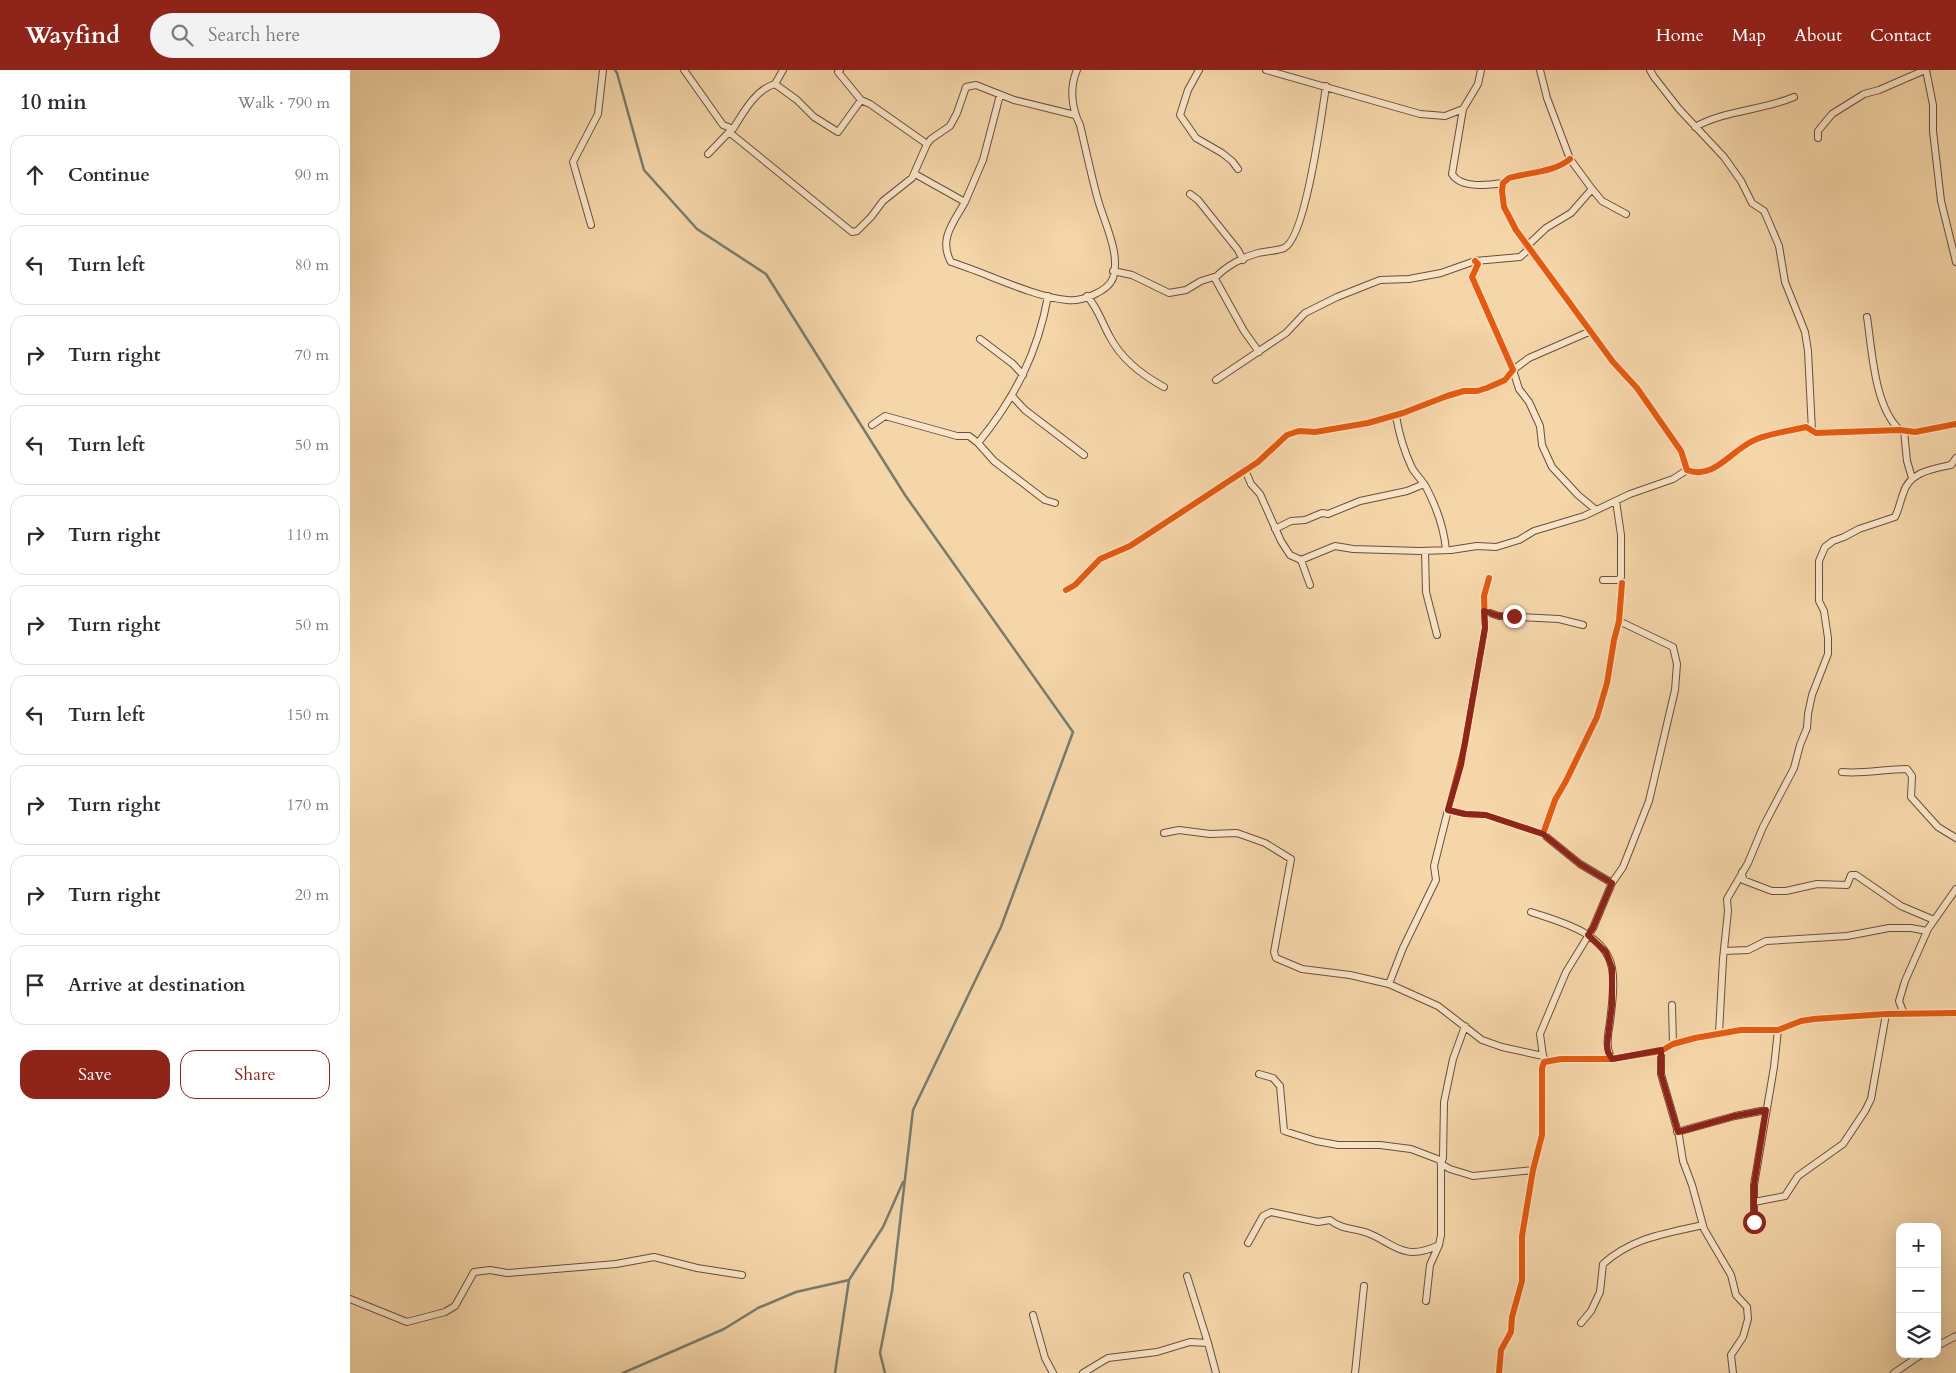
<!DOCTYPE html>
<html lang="en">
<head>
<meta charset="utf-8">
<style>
  :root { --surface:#fff; --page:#f2f2f3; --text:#2b2b33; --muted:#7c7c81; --line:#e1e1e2; --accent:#8f2418 }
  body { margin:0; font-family:Cardo,serif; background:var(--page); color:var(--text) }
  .controls { position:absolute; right:15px; bottom:15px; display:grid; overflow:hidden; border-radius:10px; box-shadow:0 5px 20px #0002 }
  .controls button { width:45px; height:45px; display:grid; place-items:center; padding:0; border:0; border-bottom:1px solid var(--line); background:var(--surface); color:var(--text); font:25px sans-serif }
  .stop { position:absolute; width:15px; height:15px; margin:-11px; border:4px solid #8f2418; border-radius:50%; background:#fff }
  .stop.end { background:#8f2418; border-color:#fff; box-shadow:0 1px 5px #0008 }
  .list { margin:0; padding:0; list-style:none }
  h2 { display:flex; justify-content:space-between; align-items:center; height:65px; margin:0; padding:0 20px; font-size:21px }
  h2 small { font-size:16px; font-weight:400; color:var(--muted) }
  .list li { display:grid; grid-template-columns:32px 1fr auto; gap:15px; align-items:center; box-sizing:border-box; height:80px; margin:0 10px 10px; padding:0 10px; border:1px solid var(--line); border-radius:15px }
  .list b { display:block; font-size:19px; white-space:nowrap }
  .list em { font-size:16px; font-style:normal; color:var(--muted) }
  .actions { display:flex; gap:10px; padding:15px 20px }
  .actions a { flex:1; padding:11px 0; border:1px solid var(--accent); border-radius:15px; text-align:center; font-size:18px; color:var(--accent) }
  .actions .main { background:var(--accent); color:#fff }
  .icon { flex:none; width:28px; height:28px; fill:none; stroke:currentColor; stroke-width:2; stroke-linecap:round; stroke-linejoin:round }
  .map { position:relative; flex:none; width:1606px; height:1303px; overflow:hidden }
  header { display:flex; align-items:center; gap:30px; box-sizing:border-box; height:70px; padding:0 25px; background:var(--accent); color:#fff }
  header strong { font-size:24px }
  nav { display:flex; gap:28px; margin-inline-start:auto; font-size:18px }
  .search { width:350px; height:45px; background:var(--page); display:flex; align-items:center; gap:12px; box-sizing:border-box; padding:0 18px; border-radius:28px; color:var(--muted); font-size:19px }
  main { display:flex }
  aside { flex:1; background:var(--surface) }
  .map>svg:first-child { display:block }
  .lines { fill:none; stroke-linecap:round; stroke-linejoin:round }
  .stream { stroke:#757d70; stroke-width:2.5 }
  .street-casing { stroke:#6a4f3c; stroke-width:8 }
  .street { stroke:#f8e4c7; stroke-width:6 }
  .cycleway-casing { stroke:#f8e4c7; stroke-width:9 }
  .cycleway { stroke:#e8590c; stroke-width:6 }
  .route { stroke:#8f2418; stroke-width:6 }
</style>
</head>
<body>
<header>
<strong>Wayfind</strong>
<div class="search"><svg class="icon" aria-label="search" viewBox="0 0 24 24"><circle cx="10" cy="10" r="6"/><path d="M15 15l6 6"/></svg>Search here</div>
<nav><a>Home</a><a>Map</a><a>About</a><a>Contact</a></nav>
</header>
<main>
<aside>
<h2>10 min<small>Walk · 790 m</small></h2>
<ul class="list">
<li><svg class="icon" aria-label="ahead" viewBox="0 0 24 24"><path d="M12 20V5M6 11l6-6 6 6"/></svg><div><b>Continue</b></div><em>90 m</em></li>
<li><svg class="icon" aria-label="left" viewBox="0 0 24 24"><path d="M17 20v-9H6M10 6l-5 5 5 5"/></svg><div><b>Turn left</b></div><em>80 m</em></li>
<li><svg class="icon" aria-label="right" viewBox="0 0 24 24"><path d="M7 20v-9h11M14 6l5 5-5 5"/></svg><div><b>Turn right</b></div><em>70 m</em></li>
<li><svg class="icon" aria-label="left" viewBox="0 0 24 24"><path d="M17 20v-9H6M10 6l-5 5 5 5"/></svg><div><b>Turn left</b></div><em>50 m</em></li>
<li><svg class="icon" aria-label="right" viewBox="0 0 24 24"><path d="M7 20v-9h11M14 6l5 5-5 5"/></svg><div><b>Turn right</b></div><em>110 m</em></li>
<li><svg class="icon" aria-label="right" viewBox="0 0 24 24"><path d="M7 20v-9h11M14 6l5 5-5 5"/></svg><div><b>Turn right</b></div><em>50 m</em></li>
<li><svg class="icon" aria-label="left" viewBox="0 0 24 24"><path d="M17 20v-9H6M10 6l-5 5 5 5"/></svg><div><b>Turn left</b></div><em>150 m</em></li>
<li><svg class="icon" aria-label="right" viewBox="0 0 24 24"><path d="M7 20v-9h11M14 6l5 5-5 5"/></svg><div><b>Turn right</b></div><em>170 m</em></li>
<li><svg class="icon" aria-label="right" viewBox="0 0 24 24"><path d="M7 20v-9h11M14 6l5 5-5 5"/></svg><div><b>Turn right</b></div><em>20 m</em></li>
<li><svg class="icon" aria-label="arrive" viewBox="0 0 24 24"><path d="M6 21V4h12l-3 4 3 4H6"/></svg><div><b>Arrive at destination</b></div></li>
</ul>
<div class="actions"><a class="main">Save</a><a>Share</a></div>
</aside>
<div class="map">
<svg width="1606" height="1303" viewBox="0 0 1606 1303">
  <rect width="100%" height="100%" fill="#f5d6a9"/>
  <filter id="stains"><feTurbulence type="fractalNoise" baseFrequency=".004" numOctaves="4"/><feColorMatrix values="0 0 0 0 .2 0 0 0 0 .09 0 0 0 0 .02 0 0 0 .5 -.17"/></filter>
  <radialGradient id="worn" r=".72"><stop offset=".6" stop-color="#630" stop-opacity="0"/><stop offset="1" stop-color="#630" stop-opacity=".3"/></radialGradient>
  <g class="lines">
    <path class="stream" d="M 265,0 L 267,3 L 294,100 L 347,159 L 416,204 L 555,425 L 723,662 L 651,857 L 563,1040 L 542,1221 L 530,1283 L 535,1303
      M 273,1303 L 374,1259 L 408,1238 L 446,1222 L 499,1210
      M 485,1303 L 499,1210 L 533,1157 L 553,1112"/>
    <g class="street-casing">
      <path id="street" d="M 334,0 L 373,55 L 383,59 C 393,43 406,19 425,14 L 447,30 L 464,47 L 488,62 L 511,30 L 520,34 L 577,74
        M 490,0 L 488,2 L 511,30
        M 849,0 L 838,20 L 830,45 L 846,68 L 872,83 L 882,91 L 888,99
        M 916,0 L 1070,44 L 1095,46 L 1113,39 L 1128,14 L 1131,0
        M 1300,0 L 1304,7 L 1329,39 L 1374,87 L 1391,111 L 1402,133 L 1414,141 L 1418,150 L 1429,176 L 1435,212 L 1455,262 L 1458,281 L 1462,361
        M 1576,0 L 1583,35 L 1583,61 L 1591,131 L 1606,192
        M 425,14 L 433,0
        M 1113,39 L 1102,104 C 1111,119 1139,115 1153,113
        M 1345,57 C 1375,40 1411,41 1444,27
        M 379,62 L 502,162 L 507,161 L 521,147 L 533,131 L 562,108 L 577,74 L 581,69 L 600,56 L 607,43 L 616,17 L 626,15 L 664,30 L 725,45
        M 1468,68 L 1468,61 L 1482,44 L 1514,24 L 1529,20 L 1575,0
        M 358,84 L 382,59
        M 1220,89 C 1203,103 1179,102 1159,108 L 1153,113 L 1152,121 L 1154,137 L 1166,160 L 1263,292 L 1287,318 L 1331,381 L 1337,400 C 1365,411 1382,378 1407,369 C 1422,363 1440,361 1456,357 L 1466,363 L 1550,360 L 1565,362 L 1606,354
        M 565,104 L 615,132 C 604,152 588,169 601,192 C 637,203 680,226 717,230 C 730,232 758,222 763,208 C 771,184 754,152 748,130 C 741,105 736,80 730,55 C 722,39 719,18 727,0
        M 1242,119 L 1252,131 L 1276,144
        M 840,124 L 848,130 L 888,180 L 893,190
        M 615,132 L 633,90 L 650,25
        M 241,155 L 223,92 L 248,44 L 253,0
        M 1177,176 L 1196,158 L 1221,143 L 1242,119 L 1220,89 L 1197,28 L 1190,0
        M 763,201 L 782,205 L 819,223 L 836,220 L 851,211 L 864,207 L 894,261 L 909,282
        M 865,208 C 876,196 893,187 908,183 C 916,181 927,181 934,178 C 956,168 972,42 976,16
        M 698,226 C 688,282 665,328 628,373 L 644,391 L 695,430 L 705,433
        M 737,226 C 748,238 752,253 760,267 C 772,290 792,305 814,317
        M 1517,247 C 1522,279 1524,337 1550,360
        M 1241,261 L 1179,288 L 1163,300 L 1169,319 L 1179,332 L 1190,356 L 1192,375 L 1202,397 L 1228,425 L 1246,440
        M 630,269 L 663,294 L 673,305
        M 866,310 L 936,263 L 955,243 L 987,227 L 1030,210 L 1059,209 L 1091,203 L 1125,191 L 1170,187 L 1179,179
        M 662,326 L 675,340 L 734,385
        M 1046,346 C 1049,364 1054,381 1062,398 C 1066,405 1072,410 1076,417 C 1086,436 1094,458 1096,480
        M 522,355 L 535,346 L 607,366 L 619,366 L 628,373
        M 1554,361 L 1557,391 L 1562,408
        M 895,400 L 901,414 L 910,424 L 931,471 L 940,485 L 951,490
        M 925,459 L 941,451 L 955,450 L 972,443 L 978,444 L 1010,431 L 1057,421 L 1074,414
        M 1075,481 L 1076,522 L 1087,565
        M 1139,508 L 1134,526 L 1135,558 L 1115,674 L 1098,740 L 1115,744 L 1135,745 L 1193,764 L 1205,730 L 1216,711 L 1247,647 L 1257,613 L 1264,570 L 1269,551 L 1272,513
        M 1253,510 L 1268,510 L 1271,507 L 1271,465 L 1266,431
        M 960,515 L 951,490 L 985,476 L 1003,479 L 1070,481 L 1101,480 L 1127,476 L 1146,477 L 1169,470 L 1184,461 L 1234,446 L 1280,424 L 1323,409 L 1337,400
        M 716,520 L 725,515 L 750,489 L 780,476 L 908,392 L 937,365 L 949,361 L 965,362 L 1018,353 L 1053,343 L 1097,326 L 1114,321 L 1127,321 L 1137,318 L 1155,310 L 1163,300 L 1122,207 L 1128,194 L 1125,191
        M 1134,541 L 1149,546 L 1209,549 L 1233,555
        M 1492,702 C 1514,704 1535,699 1557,699 L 1562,706 L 1561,727 L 1588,757 L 1606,768
        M 814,763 L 829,760 L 860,764 L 887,763 L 915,773 L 941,789 L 924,882 L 926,888 L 952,899 L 1000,905 L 1039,914 L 1088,936 L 1132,970 L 1152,977 L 1193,986 L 1196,991
        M 1193,764 L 1230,794 L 1262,813
        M 1392,802 L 1393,810 L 1422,821 L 1436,821 L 1467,814 L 1497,815 L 1501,805 L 1506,805 L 1551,836 L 1584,850
        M 1181,842 C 1210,852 1255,862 1262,898 C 1265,914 1262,935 1260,952 C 1258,965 1255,977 1262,989
        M 1374,881 L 1398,880 L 1416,871 L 1497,866 L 1539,858 L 1561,858 L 1577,861
        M 1039,914 L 1053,878 L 1086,810 L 1084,796 L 1098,740
        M 1322,935 L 1323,974
        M 1554,944 L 1549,931 L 1555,911 L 1578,859 L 1606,819
        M 1369,963 L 1373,889 L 1378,841 L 1377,829 L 1398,793 L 1413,757 L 1444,698 L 1450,675 L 1457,658 L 1458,644 L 1462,625 L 1478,584 L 1478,568 L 1474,541 L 1469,531 L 1469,491 L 1475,477 L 1483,471 L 1494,467 L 1509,459 L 1545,447 C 1549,439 1550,432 1553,424 C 1559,402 1582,399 1601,395 L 1606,388
        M 1311,981 L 1311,1004 L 1329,1066 L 1333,1091 L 1342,1115 L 1354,1159 L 1381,1205 L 1386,1225 L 1397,1237 L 1398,1249 L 1393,1267 L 1381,1285 L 1383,1303
        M 1193,986 L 1190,964 L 1216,902 L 1243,858 L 1262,813 L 1273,797 L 1299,731 L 1325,620 L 1327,594 L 1323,577 L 1269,551
        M 909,1004 L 923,1008 L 930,1016 L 934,1061 L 966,1071 L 988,1075 L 1030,1075 L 1061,1079 L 1090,1090 L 1091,1094 L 1100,1099 L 1123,1106 L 1183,1100
        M 1327,1062 L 1385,1046 L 1416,1040
        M 1404,1132 L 1435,1126 L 1448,1106 L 1493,1074 L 1515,1041 L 1521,1029 L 1536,944
        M 1404,1151 L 1404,1115 L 1424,997 L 1428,960
        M 898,1173 L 913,1146 L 921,1142 L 968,1152 L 980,1150 C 992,1160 1006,1158 1020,1164 C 1033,1169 1048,1182 1063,1182 C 1073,1182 1081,1179 1089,1175
        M 837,1206 L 858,1273 L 866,1303
        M 0,1229 L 57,1252 L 95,1242 L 105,1236 L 124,1202 L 140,1200 L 157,1203 L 266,1194 L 304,1187 L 347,1198 L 392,1205
        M 1076,1231 L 1080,1195 L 1089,1175 L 1091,1165 L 1091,1094 L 1093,1088 L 1094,1032 L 1103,989 L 1115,956
        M 683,1245 L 695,1288 L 703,1303
        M 1231,1253 L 1241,1241 L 1250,1222 L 1253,1194 C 1283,1167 1315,1164 1353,1155
        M 1587,1276 L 1606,1266
        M 733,1303 L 758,1288 L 807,1282 L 840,1272 L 858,1273
        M 1005,1303 L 1014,1216
        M 1149,1303 L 1151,1280 L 1161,1262 L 1162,1247 L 1172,1211 L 1172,1166 L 1183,1100 L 1192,1065 L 1192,998 L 1194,992 L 1211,989 L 1262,989 L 1311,981 L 1323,974 L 1345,968 L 1391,960 L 1428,960 L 1451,951 L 1464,949 L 1536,944 L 1606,943
        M 1544,1303 L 1572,1284"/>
    </g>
    <use href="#street" class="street"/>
    <g class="cycleway-casing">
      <path id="cycleway" d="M 1220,89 C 1203,103 1179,102 1159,108 L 1153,113 L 1152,121 L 1154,137 L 1166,160 L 1263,292 L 1287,318 L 1331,381 L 1337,400 C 1365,411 1382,378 1407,369 C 1422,363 1440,361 1456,357 L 1466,363 L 1550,360 L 1565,362 L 1606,354
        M 1139,508 L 1134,526 L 1135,558 L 1115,674 L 1098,740 L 1115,744 L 1135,745 L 1193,764 L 1205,730 L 1216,711 L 1247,647 L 1257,613 L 1264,570 L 1269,551 L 1272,513
        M 716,520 L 725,515 L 750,489 L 780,476 L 908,392 L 937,365 L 949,361 L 965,362 L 1018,353 L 1053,343 L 1097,326 L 1114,321 L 1127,321 L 1137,318 L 1155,310 L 1163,300 L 1122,207 L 1128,194 L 1125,191
        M 1149,1303 L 1151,1280 L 1161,1262 L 1162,1247 L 1172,1211 L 1172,1166 L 1183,1100 L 1192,1065 L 1192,998 L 1194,992 L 1211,989 L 1262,989 L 1311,981 L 1323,974 L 1345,968 L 1391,960 L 1428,960 L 1451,951 L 1464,949 L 1536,944 L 1606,943"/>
    </g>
    <use href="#cycleway" class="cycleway"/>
  </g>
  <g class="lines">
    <path class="route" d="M 1164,546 L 1149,546 L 1134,541 L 1135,558 L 1111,695 L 1098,740 L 1115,744 L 1136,745 L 1193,764 L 1230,794 L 1262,813 L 1243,858 L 1238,865 L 1256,882 L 1262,898 L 1262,935 L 1257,974 L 1258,982 L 1262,989 L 1311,980 L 1311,1004 L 1328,1062 L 1385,1046 L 1416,1040 L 1404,1115 L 1404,1152"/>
  </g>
  <rect width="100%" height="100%" filter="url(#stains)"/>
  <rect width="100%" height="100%" fill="url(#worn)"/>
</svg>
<div class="controls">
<button>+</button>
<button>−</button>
<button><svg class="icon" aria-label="layers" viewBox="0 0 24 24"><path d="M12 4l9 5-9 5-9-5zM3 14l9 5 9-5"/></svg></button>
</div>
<div class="stop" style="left:1404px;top:1152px"></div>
<div class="stop end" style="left:1164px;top:546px"></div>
</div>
</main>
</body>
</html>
